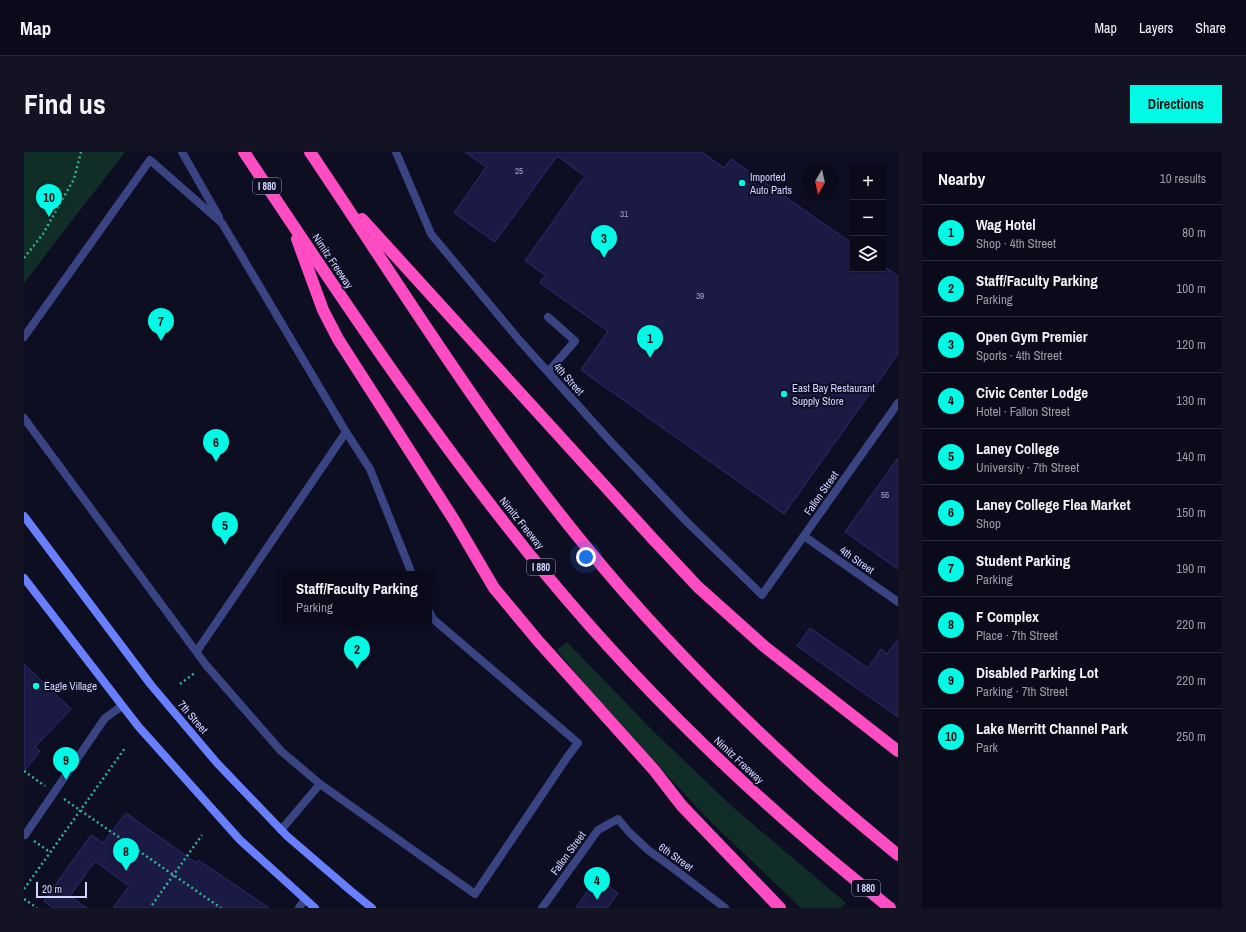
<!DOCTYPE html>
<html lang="en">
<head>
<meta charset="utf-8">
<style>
  :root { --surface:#0a0a1a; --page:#131323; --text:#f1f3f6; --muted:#999aa2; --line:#2a2b39; --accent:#01fae5 }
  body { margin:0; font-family:"Archivo Narrow",sans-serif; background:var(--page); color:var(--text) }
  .controls { position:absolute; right:12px; top:12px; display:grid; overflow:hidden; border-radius:0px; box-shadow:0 1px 3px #0004 }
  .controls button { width:36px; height:36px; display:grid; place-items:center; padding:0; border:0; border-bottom:1px solid var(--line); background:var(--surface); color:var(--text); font:20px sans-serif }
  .compass { position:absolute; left:778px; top:12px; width:36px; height:36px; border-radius:50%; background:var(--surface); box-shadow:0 1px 3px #0004; rotate:189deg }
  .scale { position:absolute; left:12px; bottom:10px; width:51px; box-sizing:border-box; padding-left:4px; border:2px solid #d0d4ff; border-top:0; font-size:11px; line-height:14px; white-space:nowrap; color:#d0d4ff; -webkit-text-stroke:3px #0e0e23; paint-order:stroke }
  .you { position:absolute; left:562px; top:405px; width:14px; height:14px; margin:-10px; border:3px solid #fff; border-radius:50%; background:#1a73e8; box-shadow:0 0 0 6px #1a73e833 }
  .badge { display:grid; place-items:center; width:26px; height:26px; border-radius:50%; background:var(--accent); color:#111; font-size:13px; font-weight:700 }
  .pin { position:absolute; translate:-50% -33px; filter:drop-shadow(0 1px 2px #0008) }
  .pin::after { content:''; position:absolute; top:21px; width:14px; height:12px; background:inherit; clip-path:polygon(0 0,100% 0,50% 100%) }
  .popup { position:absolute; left:258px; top:419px; width:150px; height:52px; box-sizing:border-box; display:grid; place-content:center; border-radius:0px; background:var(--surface); filter:drop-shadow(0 1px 3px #0005); font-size:13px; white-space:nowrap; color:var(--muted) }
  .popup b { font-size:15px; color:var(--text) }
  .popup::after { content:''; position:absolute; left:50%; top:100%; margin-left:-8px; border:8px solid transparent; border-top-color:var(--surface) }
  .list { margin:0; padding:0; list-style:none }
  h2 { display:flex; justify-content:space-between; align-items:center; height:52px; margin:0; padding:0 16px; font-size:17px }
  h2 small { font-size:13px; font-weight:400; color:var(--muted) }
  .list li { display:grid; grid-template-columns:26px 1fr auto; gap:12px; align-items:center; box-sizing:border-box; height:56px; padding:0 16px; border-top:1px solid var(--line) }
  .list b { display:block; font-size:15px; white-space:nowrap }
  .list p { margin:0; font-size:13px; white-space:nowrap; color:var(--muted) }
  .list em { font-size:13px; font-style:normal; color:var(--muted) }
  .icon { flex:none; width:22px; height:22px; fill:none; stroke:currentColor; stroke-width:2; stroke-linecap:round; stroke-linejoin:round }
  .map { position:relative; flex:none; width:874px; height:756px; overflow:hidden; border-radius:0px }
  header { display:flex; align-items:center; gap:24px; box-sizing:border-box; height:56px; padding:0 20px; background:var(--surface); border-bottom:1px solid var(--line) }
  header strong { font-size:19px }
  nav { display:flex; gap:22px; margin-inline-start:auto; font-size:14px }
  .intro { display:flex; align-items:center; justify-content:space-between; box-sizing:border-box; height:96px; padding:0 24px }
  h1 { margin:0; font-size:28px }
  .button { padding:10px 18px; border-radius:0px; background:var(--accent); color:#111; font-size:14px; font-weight:700 }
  main { display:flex; gap:24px; padding:0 24px }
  aside { flex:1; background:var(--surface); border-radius:0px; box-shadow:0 1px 3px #0004 }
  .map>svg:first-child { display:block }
  .green { fill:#112d27 }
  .building { fill:#1b1a44; stroke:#2d2c70 }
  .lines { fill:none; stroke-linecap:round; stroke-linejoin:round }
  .path { stroke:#2fb593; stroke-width:2.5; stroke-dasharray:2 3; stroke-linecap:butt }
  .lane { stroke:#394482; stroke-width:8 }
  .street { stroke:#394482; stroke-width:8 }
  .secondary { stroke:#6880ff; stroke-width:8 }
  .highway { stroke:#fe4cc3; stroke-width:12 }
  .poi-dot { fill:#01fae5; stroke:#0e0e23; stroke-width:1.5 }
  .labels { text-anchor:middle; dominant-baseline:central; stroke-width:4; stroke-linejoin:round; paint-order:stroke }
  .number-label { font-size:9px; fill:#a3a6d0 }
  .shield { fill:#0e0e23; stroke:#9699bd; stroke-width:1 }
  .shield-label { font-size:10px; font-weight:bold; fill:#d0d4ff }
  .poi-label { font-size:11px; fill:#d0d4ff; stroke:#0e0e23; text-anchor:start }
  .street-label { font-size:11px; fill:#d0d4ff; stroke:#0e0e23 }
</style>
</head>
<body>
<header>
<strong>Map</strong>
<nav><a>Map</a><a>Layers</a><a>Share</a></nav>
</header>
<div class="intro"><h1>Find us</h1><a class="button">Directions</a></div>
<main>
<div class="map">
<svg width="874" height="756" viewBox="0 0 874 756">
  <rect width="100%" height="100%" fill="#0e0e23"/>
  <path class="green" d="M 0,0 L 101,0 L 0,131 Z
    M 543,490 L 631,581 L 711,657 L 822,751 L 817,756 L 777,756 L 688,671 L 586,563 L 533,498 Z"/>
  <path class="building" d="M 441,0 L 678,0 L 700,16 L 707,7 L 829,92 L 829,117 L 864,117 L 874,124 L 874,202 L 760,362 L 557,218 L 584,179 L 516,131 L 521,123 L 501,109 L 561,24 L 533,4 L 471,90 L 430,61 L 462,15 Z
    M 874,306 L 874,417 L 821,380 Z
    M 786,476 L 844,516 L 857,497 L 863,502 L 874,487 L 874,565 L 773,494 Z
    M 0,512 L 47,557 L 11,595 L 16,599 L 0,620 Z
    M 102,661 L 172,711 L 174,708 L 245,756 L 89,756 L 105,734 L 71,709 L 46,744 L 63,756 L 29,756 L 20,749 L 67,683 L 79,691 Z
    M 572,726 L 594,741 L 583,756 L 552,756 Z"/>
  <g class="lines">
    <path class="path" d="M 0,106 L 19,82 L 50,27 L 57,0
      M 156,532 L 172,520
      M 0,619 L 21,634
      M 40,647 L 197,756
      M 10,689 L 26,700
      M 0,737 L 101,596
      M 0,747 L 13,756
      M 128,753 L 178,683"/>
    <path class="lane" d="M 158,0 L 195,65
      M 524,165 L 551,189 L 524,220
      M 0,185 L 126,8 L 198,71 L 322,280 L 346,317 L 388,422
      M 0,266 L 182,513 L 257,599 L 296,632 L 451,742 L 544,604 L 554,591 L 409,467 L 405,459
      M 173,499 L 322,280
      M 257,678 L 296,632
      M 1,683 L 81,566 L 98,554
      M 275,756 L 281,747"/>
    <path class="street" d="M 372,0 L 407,82 L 496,189 L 587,290 L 662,369 L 738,443 L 874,251
      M 780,384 L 874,450
      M 518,756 L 574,678 L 594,667 L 605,680 L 624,698 L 649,716 L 701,756"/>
    <path class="secondary" d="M 0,364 L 127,533 L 193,611 L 263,684 L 327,739 L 348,756
      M 0,426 L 114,574 L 216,688 L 291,756"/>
    <path class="highway" d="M 220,0 C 317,145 413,291 524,425 C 603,520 691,608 785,689 C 811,712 839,734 866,756
      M 286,0 C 375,132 458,268 559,391 C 627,475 703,552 783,625 C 812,652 843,677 874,703
      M 338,67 L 629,387 L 674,435 L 741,495 L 874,599
      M 273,87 L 299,158 L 314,187 L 430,368 L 470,436 L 515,490 L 630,618 L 658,654 L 756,756"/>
  </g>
  <g class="poi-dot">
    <circle cx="718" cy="31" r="4"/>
    <circle cx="760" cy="242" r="4"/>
    <circle cx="12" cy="534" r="4"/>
  </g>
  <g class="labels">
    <g class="number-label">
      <text x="495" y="19">25</text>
      <text x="600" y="62">31</text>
      <text x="676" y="144">39</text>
      <text x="861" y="343">55</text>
    </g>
    <g class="shield">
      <rect x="229" y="26" width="28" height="16" rx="3"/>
      <rect x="503" y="407" width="28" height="16" rx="3"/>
      <rect x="828" y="728" width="28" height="16" rx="3"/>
    </g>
    <g class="shield-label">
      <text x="243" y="34">I 880</text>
      <text x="517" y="415">I 880</text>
      <text x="842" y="736">I 880</text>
    </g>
    <g class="poi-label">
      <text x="726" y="25">Imported<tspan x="726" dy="13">Auto Parts</tspan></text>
      <text x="768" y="236">East Bay Restaurant<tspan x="768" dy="13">Supply Store</tspan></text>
      <text x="20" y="534">Eagle Village</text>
    </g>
    <g class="street-label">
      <text transform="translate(309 109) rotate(56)">Nimitz Freeway</text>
      <text transform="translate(545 227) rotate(48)">4th Street</text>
      <text transform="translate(797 341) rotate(-55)">Fallon Street</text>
      <text transform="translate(498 371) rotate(51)">Nimitz Freeway</text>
      <text transform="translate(833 408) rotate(35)">4th Street</text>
      <text transform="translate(169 565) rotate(49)">7th Street</text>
      <text transform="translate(715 608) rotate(43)">Nimitz Freeway</text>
      <text transform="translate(544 701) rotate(-54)">Fallon Street</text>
      <text transform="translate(652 705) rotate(36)">6th Street</text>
    </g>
  </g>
</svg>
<div class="controls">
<button>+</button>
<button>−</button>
<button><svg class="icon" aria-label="layers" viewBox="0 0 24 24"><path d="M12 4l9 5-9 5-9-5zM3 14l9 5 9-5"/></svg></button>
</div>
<svg class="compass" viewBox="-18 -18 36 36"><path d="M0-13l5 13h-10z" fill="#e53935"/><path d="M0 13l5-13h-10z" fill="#999aa2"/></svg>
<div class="scale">20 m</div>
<div class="you"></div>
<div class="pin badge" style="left:626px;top:206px">1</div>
<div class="pin badge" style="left:333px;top:517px">2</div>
<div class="popup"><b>Staff/Faculty Parking</b>Parking</div>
<div class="pin badge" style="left:580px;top:106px">3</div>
<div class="pin badge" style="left:573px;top:748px">4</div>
<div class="pin badge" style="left:201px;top:393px">5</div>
<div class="pin badge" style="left:192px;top:310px">6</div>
<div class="pin badge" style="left:137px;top:189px">7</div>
<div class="pin badge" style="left:102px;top:719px">8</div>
<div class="pin badge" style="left:42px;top:628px">9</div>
<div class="pin badge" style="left:25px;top:65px">10</div>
</div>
<aside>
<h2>Nearby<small>10 results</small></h2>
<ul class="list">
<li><span class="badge">1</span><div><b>Wag Hotel</b><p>Shop · 4th Street</p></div><em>80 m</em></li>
<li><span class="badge">2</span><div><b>Staff/Faculty Parking</b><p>Parking</p></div><em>100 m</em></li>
<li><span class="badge">3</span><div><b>Open Gym Premier</b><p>Sports · 4th Street</p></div><em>120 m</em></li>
<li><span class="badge">4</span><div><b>Civic Center Lodge</b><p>Hotel · Fallon Street</p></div><em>130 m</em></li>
<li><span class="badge">5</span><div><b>Laney College</b><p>University · 7th Street</p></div><em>140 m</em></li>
<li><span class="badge">6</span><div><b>Laney College Flea Market</b><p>Shop</p></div><em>150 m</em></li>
<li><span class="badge">7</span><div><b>Student Parking</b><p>Parking</p></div><em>190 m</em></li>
<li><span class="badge">8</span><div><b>F Complex</b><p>Place · 7th Street</p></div><em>220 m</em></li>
<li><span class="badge">9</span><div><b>Disabled Parking Lot</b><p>Parking · 7th Street</p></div><em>220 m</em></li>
<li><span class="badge">10</span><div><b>Lake Merritt Channel Park</b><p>Park</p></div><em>250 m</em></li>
</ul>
</aside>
</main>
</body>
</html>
